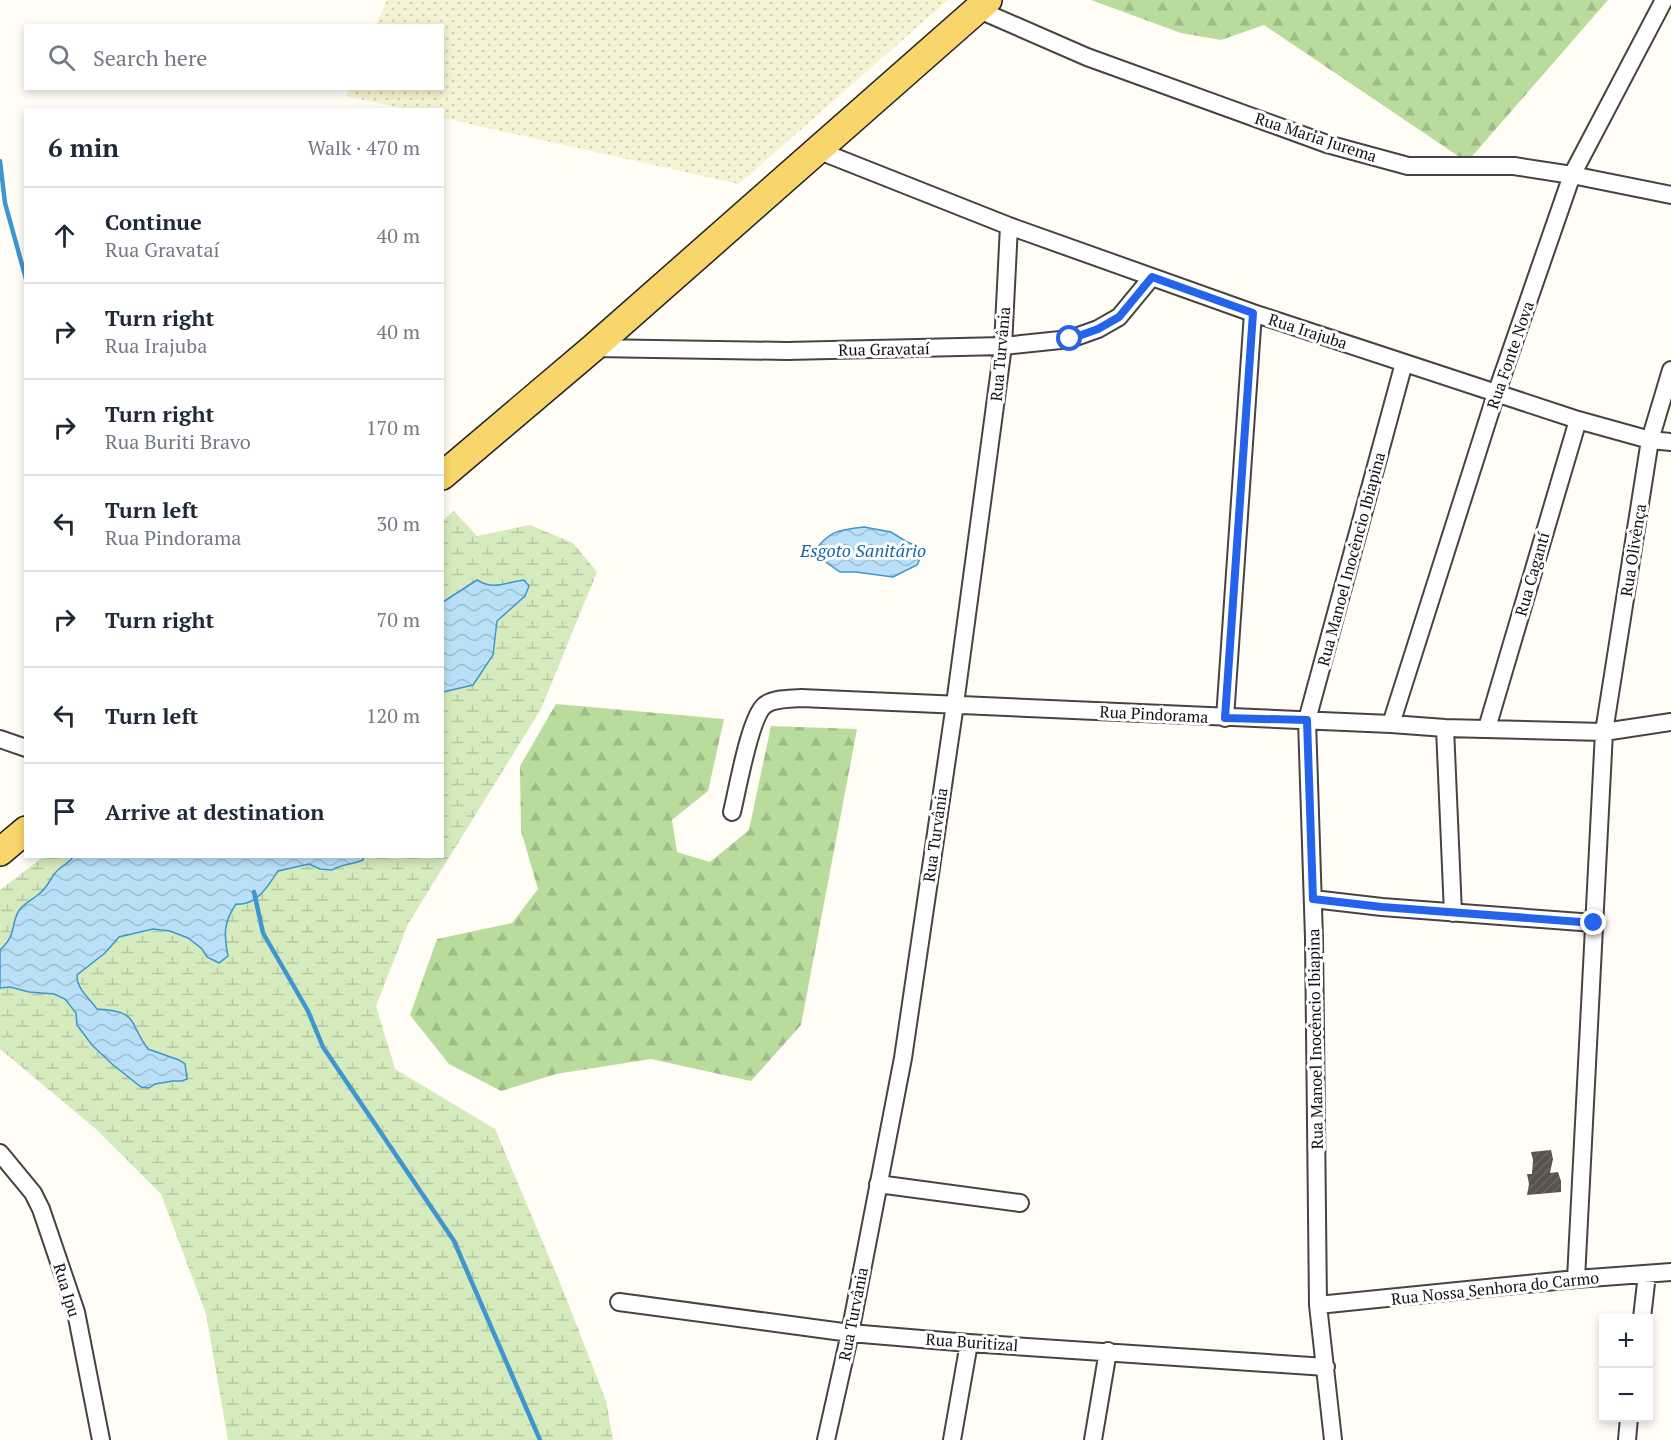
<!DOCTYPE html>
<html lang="en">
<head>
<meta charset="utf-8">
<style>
  :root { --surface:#fff; --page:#f2f2f3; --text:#1f2937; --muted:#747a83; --line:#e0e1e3 }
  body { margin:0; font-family:"PT Serif",serif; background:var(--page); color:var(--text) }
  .controls { position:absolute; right:18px; bottom:18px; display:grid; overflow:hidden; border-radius:0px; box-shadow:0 3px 9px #0003 }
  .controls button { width:54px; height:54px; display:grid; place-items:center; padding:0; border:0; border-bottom:2px solid var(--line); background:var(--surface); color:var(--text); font:30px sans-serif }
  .stop { position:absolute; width:18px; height:18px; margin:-14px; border:4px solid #2563eb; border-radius:50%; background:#fff }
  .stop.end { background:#2563eb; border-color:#fff; box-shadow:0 2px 6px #0008 }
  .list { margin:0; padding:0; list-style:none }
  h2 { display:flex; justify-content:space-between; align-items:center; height:78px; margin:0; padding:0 24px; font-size:26px }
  h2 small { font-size:20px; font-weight:400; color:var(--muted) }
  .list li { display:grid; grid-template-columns:39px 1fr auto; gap:18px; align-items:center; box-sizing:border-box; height:96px; padding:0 24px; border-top:2px solid var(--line) }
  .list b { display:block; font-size:22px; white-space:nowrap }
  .list p { margin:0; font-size:20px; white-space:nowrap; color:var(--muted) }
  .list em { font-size:20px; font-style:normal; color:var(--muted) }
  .icon { flex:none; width:33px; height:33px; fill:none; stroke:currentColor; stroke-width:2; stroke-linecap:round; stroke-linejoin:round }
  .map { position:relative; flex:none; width:1671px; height:1440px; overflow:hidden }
  .search { position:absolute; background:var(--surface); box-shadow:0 3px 9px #0003; left:24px; top:24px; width:420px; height:66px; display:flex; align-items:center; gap:15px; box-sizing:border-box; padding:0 21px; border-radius:0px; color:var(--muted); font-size:22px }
  .panel { position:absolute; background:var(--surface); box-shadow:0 3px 9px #0003; left:24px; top:108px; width:420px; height:750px; border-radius:0px }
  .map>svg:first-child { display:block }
  .farmland { fill:url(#farmland-dots) }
  .forest { fill:url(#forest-firs) }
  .wetland { fill:url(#wetland-marsh) }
  .water { fill:url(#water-waves); stroke:#3f96cf; stroke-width:1.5 }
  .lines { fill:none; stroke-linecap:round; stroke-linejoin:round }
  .stream { stroke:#3f96cf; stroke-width:4.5 }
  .building { fill:url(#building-hatch) }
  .minor-casing { stroke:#444; stroke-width:20 }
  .primary-casing { stroke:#222; stroke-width:30 }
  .minor { stroke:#fff; stroke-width:16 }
  .primary { stroke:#f9d66b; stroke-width:27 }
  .route { stroke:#2563eb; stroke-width:8 }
  .labels { text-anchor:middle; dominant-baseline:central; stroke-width:6; stroke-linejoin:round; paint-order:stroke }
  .street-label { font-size:16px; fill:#111; stroke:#fff }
  .water-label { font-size:18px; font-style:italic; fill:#1768a6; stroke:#fff }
</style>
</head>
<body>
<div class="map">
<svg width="1671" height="1440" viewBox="0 0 1671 1440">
  <defs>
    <pattern id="farmland-dots" width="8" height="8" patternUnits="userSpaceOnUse" patternTransform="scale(1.5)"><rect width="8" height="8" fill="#f6f3d4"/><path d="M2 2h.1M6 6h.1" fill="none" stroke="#d2cfb5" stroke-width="1.8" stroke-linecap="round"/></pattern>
    <pattern id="forest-firs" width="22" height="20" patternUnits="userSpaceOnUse" patternTransform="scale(1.5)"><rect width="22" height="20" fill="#b9dc9c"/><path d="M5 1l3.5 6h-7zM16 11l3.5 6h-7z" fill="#9ebc85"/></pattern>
    <pattern id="wetland-marsh" width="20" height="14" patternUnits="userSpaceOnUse" patternTransform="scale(1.5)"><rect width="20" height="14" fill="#d5ebbd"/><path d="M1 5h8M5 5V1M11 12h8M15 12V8" fill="none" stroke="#b6c8a1"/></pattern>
    <pattern id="water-waves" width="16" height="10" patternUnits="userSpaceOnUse" patternTransform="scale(1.5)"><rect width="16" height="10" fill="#b9e0f7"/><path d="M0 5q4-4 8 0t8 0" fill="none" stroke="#9ebfd3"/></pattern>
    <pattern id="building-hatch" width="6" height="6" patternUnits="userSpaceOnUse" patternTransform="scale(1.5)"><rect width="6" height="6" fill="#5a524d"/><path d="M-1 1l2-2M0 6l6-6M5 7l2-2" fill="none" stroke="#6d6662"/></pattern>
  </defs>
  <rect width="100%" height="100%" fill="#fffdf5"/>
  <path class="farmland" d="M 387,0 L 948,0 L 739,184 L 443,118 L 442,110 L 405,109 L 346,96 L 349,89 L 442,88 L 442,26 L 376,25 Z"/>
  <path class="forest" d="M 1091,0 L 1608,0 L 1467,162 L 1264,25 L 1221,40 L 1181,33 Z
    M 556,704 L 724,719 L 708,791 L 672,820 L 677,852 L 710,862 L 749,830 L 771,726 L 857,729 L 801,1025 L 751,1081 L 651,1059 L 556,1074 L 501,1091 L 449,1064 L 410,1015 L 437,939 L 512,923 L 538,889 L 521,831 L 520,766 Z"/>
  <path class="wetland" d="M 454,511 L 477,536 L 530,525 L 573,543 L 597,572 L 541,709 L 408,924 L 376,1006 L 395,1069 L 495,1129 L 563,1290 L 606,1401 L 613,1440 L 228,1440 L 206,1314 L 161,1194 L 97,1130 L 0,1049 L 0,890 L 43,857 L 442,856 L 443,520 Z"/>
  <path class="water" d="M 864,527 L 891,532 L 907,542 L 920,547 L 923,552 L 917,565 L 893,577 L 856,572 L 840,572 L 813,553 C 829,531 837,530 864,527 Z
    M 477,580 C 495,591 506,582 524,580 L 529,586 L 525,596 L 497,621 L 493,655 L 473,685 L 443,692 L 443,602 Z
    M 73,857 L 363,856 L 363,860 C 353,865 342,863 332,870 L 320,869 L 309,864 L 278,871 C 268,886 257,906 236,904 C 223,923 224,935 228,956 L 219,963 L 207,957 L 202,949 L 188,938 L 170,931 L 153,929 L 119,937 L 105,953 L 77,975 C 76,988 90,999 97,1009 C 139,1011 128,1022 148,1049 L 179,1060 L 185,1064 L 187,1079 L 182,1081 L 173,1081 L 155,1084 L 149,1088 L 141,1087 L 112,1064 L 92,1045 L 77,1025 L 76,1013 L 65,999 L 54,994 L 29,992 L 10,987 L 0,988 L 0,950 C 18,934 10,922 20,909 C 25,903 33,899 39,894 C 48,887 49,880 56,872 C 61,866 68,864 73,857 Z"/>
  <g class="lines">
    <path class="stream" d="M 0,161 L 5,203 L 26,279
      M 254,892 L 263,933 L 308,1011 L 323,1047 L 454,1241 L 540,1440"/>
  </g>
  <path class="building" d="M 1551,1150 L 1553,1159 L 1550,1173 L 1558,1172 L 1561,1181 L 1561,1192 L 1527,1195 L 1529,1184 L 1527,1174 L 1532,1174 L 1533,1160 L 1531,1152 Z"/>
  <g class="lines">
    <g class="minor-casing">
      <path id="minor" d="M 977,9 L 1087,57 L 1327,144 L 1408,166 L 1514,166 L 1572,175 L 1671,195
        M 817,150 L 1009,226 L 1253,313 L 1578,420 L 1650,440 L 1671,442
        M 593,348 L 787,351 L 1003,346 L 1070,339 L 1098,329 L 1119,317 L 1152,277
        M 1225,718 L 1253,313
        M 1391,724 L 1496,394 L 1572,175 L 1664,0
        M 1445,728 L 1453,913
        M 1487,728 L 1578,420
        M 0,739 L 26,748
        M 732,812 C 737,792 750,716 765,705 C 774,698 789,699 801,698 L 1391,724 L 1445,728 L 1604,732 L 1671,722
        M 1313,899 L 1382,907 L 1594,923
        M 0,1153 L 33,1193 L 41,1209 L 76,1312 L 101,1440
        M 878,1184 L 1020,1203
        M 1576,1279 L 1604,732 L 1650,440 L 1671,370
        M 619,1302 L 850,1333 L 969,1343 L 1326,1367
        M 1318,1305 L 1576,1279 L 1671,1272
        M 1642,1318 L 1647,1274
        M 826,1440 L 850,1333 L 903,1058 L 955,704 L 1003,346 L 1009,226
        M 952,1440 L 969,1343
        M 1093,1440 L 1108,1351
        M 1333,1440 L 1318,1305 L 1314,938 L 1307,720 L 1404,363
        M 1627,1440 L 1629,1418"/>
    </g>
    <g class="primary-casing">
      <path id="primary" d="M 442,476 L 593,348 L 988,0
        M 0,852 L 26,830"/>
    </g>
    <use href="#minor" class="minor"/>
    <use href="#primary" class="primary"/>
  </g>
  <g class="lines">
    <path class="route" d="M 1070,339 L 1098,329 L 1119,317 L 1152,277 L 1253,313 L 1225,718 L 1307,720 L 1313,899 L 1382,907 L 1594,923"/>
  </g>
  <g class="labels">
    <g class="street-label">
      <text transform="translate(1316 137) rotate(18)">Rua Maria Jurema</text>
      <text transform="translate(1308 331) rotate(18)">Rua Irajuba</text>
      <text transform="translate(884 349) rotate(-1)">Rua Gravataí</text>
      <text transform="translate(1000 354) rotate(-85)">Rua Turvânia</text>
      <text transform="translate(1510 355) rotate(-71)">Rua Fonte Nova</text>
      <text transform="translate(1633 550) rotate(-81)">Rua Olivênça</text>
      <text transform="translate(1351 559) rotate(-75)">Rua Manoel Inocêncio Ibiapina</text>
      <text transform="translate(1532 574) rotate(-74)">Rua Cagantí</text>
      <text transform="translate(1154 714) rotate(3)">Rua Pindorama</text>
      <text transform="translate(935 835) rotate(-82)">Rua Turvânia</text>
      <text transform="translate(1315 1039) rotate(-91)">Rua Manoel Inocêncio Ibiapina</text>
      <text transform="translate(1495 1288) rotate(-6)">Rua Nossa Senhora do Carmo</text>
      <text transform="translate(67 1290) rotate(73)">Rua Ipu</text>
      <text transform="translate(853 1314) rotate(-79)">Rua Turvânia</text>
      <text transform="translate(972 1342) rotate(4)">Rua Buritizal</text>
    </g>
    <g class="water-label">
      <text x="863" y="550">Esgoto Sanitário</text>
    </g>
  </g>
</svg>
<div class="controls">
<button>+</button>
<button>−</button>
</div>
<div class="stop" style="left:1070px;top:339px"></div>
<div class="stop end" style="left:1594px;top:923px"></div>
<div class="search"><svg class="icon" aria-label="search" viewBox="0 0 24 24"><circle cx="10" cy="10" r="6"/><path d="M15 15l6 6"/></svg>Search here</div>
<section class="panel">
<h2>6 min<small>Walk · 470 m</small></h2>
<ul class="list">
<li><svg class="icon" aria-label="ahead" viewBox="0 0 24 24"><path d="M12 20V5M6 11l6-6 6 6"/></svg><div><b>Continue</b><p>Rua Gravataí</p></div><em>40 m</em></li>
<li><svg class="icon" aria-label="right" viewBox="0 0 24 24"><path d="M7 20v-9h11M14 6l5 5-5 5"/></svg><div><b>Turn right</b><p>Rua Irajuba</p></div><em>40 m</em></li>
<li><svg class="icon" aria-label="right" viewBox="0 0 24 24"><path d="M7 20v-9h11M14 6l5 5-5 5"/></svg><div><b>Turn right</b><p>Rua Buriti Bravo</p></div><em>170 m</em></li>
<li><svg class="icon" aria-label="left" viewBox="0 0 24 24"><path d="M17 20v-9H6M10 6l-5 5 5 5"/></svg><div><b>Turn left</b><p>Rua Pindorama</p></div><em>30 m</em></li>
<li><svg class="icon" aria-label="right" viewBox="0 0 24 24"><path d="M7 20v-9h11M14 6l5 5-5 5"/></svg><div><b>Turn right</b></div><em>70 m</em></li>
<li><svg class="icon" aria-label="left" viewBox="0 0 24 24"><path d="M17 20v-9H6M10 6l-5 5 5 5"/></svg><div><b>Turn left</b></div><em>120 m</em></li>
<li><svg class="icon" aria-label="arrive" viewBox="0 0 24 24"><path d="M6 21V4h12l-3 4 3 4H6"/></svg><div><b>Arrive at destination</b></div></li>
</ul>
</section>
</div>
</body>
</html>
